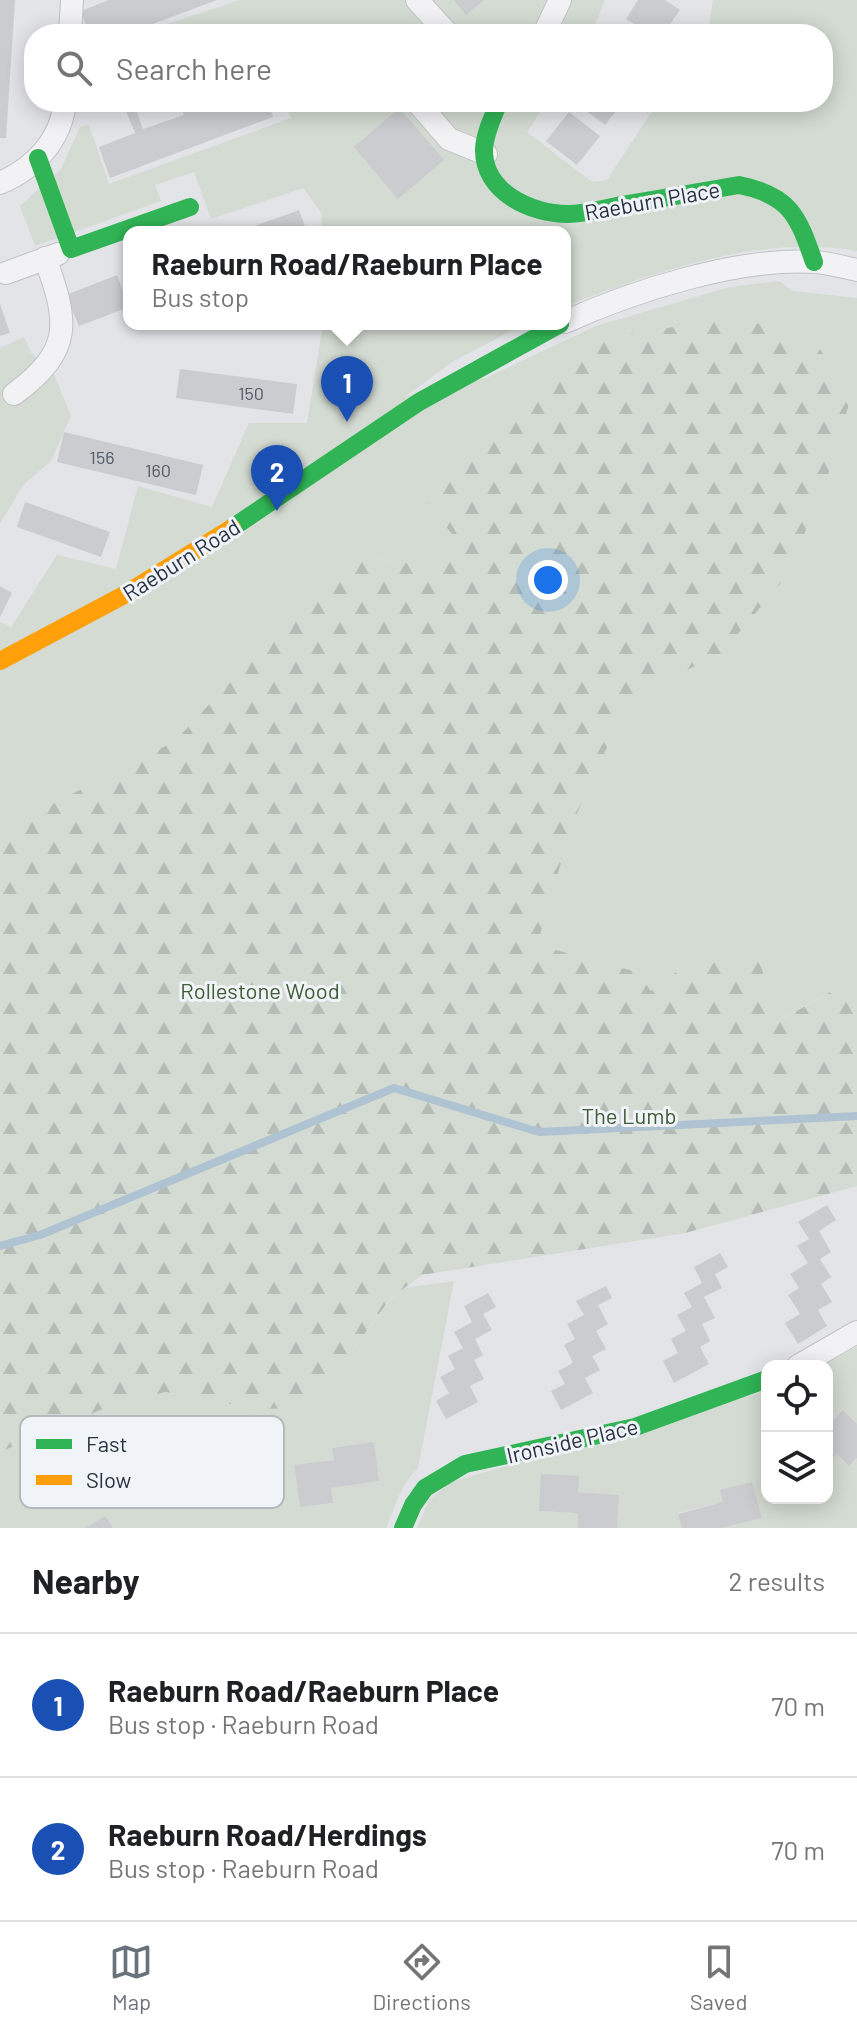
<!DOCTYPE html>
<html lang="en">
<head>
<meta charset="utf-8">
<style>
  :root { --surface:#fff; --page:#f6f6f6; --text:#202124; --muted:#757577; --line:#e0e0e0; --accent:#69717b }
  body { margin:0; font-family:Barlow,sans-serif; background:var(--page); color:var(--text) }
  .controls { position:absolute; right:24px; bottom:24px; display:grid; overflow:hidden; border-radius:16px; box-shadow:0 4px 20px #0003 }
  .controls button { width:72px; height:72px; display:grid; place-items:center; padding:0; border:0; border-bottom:2px solid var(--line); background:var(--surface); color:var(--text); font:40px sans-serif }
  .you { position:absolute; left:548px; top:580px; width:28px; height:28px; margin:-20px; border:6px solid #fff; border-radius:50%; background:#1a73e8; box-shadow:0 0 0 12px #1a73e833 }
  .badge { display:grid; place-items:center; width:52px; height:52px; border-radius:50%; background:var(--accent); color:#fff; font-size:26px; font-weight:700 }
  .pin { position:absolute; translate:-50% -66px; filter:drop-shadow(0 2px 4px #0008) }
  .pin::after { content:''; position:absolute; top:42px; width:28px; height:24px; background:inherit; clip-path:polygon(0 0,100% 0,50% 100%) }
  .popup { position:absolute; left:123px; top:226px; width:448px; height:104px; box-sizing:border-box; display:grid; place-content:center; border-radius:16px; background:var(--surface); filter:drop-shadow(0 2px 6px #0005); font-size:26px; white-space:nowrap; color:var(--muted) }
  .popup b { font-size:30px; color:var(--text) }
  .popup::after { content:''; position:absolute; left:50%; top:100%; margin-left:-16px; border:16px solid transparent; border-top-color:var(--surface) }
  .list { margin:0; padding:0; list-style:none }
  h2 { display:flex; justify-content:space-between; align-items:center; height:104px; margin:0; padding:0 32px; font-size:34px }
  h2 small { font-size:26px; font-weight:400; color:var(--muted) }
  .list li { display:grid; grid-template-columns:52px 1fr auto; gap:24px; align-items:center; box-sizing:border-box; height:144px; padding:0 32px; border-top:2px solid var(--line) }
  .list b { display:block; font-size:30px; white-space:nowrap }
  .list p { margin:0; font-size:26px; white-space:nowrap; color:var(--muted) }
  .list em { font-size:26px; font-style:normal; color:var(--muted) }
  .icon { flex:none; width:44px; height:44px; fill:none; stroke:currentColor; stroke-width:2; stroke-linecap:round; stroke-linejoin:round }
  .map { position:relative; flex:none; width:857px; height:1528px; overflow:hidden }
  .search { position:absolute; background:var(--surface); box-shadow:0 4px 20px #0003; left:24px; right:24px; top:24px; height:88px; display:flex; align-items:center; gap:20px; box-sizing:border-box; padding:0 28px; border-radius:32px; color:var(--muted); font-size:30px }
  .sheet { height:392px; background:var(--surface) }
  nav { display:flex; justify-content:space-around; align-items:center; box-sizing:border-box; height:112px; border-top:2px solid var(--line); background:var(--surface); font-size:22px; color:var(--muted) }
  nav a { display:grid; justify-items:center; gap:4px }
  nav .on { color:var(--accent) }
  .map>svg:first-child { display:block }
  .grass { fill:#d3dbd2; fill-rule:evenodd }
  .forest { fill:url(#forest-firs) }
  .lines { fill:none; stroke-linecap:round; stroke-linejoin:round }
  .stream { stroke:#b0c3d3; stroke-width:8 }
  .building { fill:#cacccf }
  .street-casing { stroke:#c0c2c5; stroke-width:24 }
  .street { stroke:#f2f2f4; stroke-width:22 }
  .fast { stroke:#30b455; stroke-width:18 }
  .slow { stroke:#ff9f0a; stroke-width:18 }
  .labels { text-anchor:middle; dominant-baseline:central; stroke-width:6; stroke-linejoin:round; paint-order:stroke }
  .number-label { font-size:18px; fill:#515a65 }
  .street-label { font-size:22px; fill:#283341; stroke:#f0f3f7 }
  .park-label { font-size:22px; fill:#405d35; stroke:#f0f3f7 }
  .key { fill:#f0f3f7; stroke:#b4b9c0; stroke-width:2 }
  .key-label { font-size:22px; fill:#283341 }
</style>
</head>
<body>
<div class="map">
<svg width="857" height="1528" viewBox="0 0 857 1528">
  <defs>
    <pattern id="forest-firs" width="22" height="20" patternUnits="userSpaceOnUse" patternTransform="scale(2)"><rect width="22" height="20" fill="#d3dbd2"/><path d="M5 1l3.5 6h-7zM16 11l3.5 6h-7z" fill="#b5bcb6"/></pattern>
  </defs>
  <rect width="100%" height="100%" fill="#e2e4e7"/>
  <path class="grass" d="M 240,0 L 605,0 L 591,34 L 137,34 Z
    M 713,0 L 857,0 L 857,251 C 758,234 656,272 565,306 L 565,232 L 323,232 L 321,212 L 303,188 L 211,219 L 194,172 L 155,185 L 161,201 L 35,246 L 20,206 L 61,169 L 80,127 L 89,125 L 109,184 L 291,118 L 285,102 L 547,102 L 527,132 L 592,182 L 607,180 L 658,102 L 823,102 L 823,34 L 703,34 L 709,24 Z
    M 779,281 L 792,291 L 857,298 L 857,977 L 774,1023 L 684,966 L 651,991 L 536,945 L 573,822 L 630,697 L 721,654 L 424,497 L 460,545 L 428,565 L 347,556 L 175,741 L 0,831 L 0,622 L 11,627 L 57,555 L 116,569 L 138,486 L 212,507 L 249,423 L 307,423 L 323,324 L 524,324 L 452,362 L 405,397 L 486,378 L 596,326 L 730,287 Z
    M 24,337 L 31,353 L 53,372 L 71,416 L 51,461 L 23,485 L 0,524 L 0,348 Z
    M 454,1281 L 418,1468 C 399,1487 396,1505 386,1528 L 0,1528 L 0,1452 L 115,1404 L 166,1392 L 258,1409 L 342,1364 L 392,1298 L 404,1288 ZM 196,1437 L 244,1465 L 200,1478 L 171,1500 L 161,1465 L 201,1453 ZM 374,1443 L 379,1481 L 331,1488 L 333,1503 L 300,1507 L 294,1466 L 334,1460 L 333,1448 Z
    M 857,1347 L 857,1424 L 843,1411 L 827,1427 L 827,1366 L 821,1366 Z
    M 767,1391 L 767,1498 L 827,1498 L 827,1464 L 837,1454 L 849,1466 L 857,1458 L 857,1528 L 722,1528 L 761,1518 L 752,1482 L 723,1502 L 678,1513 L 682,1528 L 617,1528 L 618,1495 L 578,1492 L 539,1511 L 578,1513 L 578,1528 L 417,1528 L 429,1500 L 451,1482 Z"/>
  <path class="forest" d="M 737,317 L 816,342 L 850,401 L 824,488 L 785,578 L 721,654 L 630,697 L 573,822 L 537,945 L 637,972 L 651,991 L 684,966 L 759,957 L 775,1023 L 857,977 L 857,1186 L 685,1233 L 422,1275 L 391,1298 L 342,1364 L 300,1408 L 258,1409 L 166,1392 L 115,1404 L 0,1452 L 0,831 L 175,741 L 347,556 L 428,565 L 460,545 L 423,496 L 610,337 Z"/>
  <g class="lines">
    <path class="stream" d="M 0,1246 L 40,1235 L 394,1088 L 539,1132 L 857,1116"/>
  </g>
  <path class="building" d="M 0,0 L 15,0 L 6,138 L 0,138 Z
    M 109,0 L 217,0 L 126,34 L 89,34 L 81,11 Z
    M 454,0 L 484,0 L 466,15 Z
    M 638,0 L 665,0 L 680,10 L 663,34 L 650,34 L 626,19 Z
    M 179,102 L 195,102 L 197,107 L 210,102 L 268,102 L 273,117 L 110,178 L 99,147 L 135,133 L 126,111 L 135,107 L 143,129 L 184,115 Z
    M 575,102 L 623,102 L 605,125 Z
    M 399,108 L 444,160 L 398,199 L 354,147 Z
    M 569,112 L 600,136 L 577,165 L 546,141 Z
    M 299,210 L 307,232 L 247,232 L 246,229 Z
    M 117,275 L 129,307 L 79,326 L 66,295 Z
    M 0,304 L 10,333 L 0,336 Z
    M 180,369 L 297,384 L 293,414 L 176,398 Z
    M 64,432 L 203,465 L 196,495 L 57,462 Z
    M 25,502 L 110,532 L 101,557 L 17,527 Z
    M 0,586 L 12,593 L 0,617 Z
    M 827,1205 L 836,1220 L 819,1231 L 831,1252 L 820,1259 L 831,1277 L 821,1284 L 832,1302 L 818,1310 L 827,1326 L 798,1344 L 785,1323 L 800,1314 L 788,1295 L 799,1288 L 790,1274 L 808,1263 L 797,1246 L 809,1239 L 798,1222 Z
    M 720,1253 L 728,1267 L 715,1274 L 722,1288 L 704,1297 L 715,1318 L 702,1324 L 710,1341 L 700,1347 L 709,1364 L 674,1383 L 663,1361 L 678,1353 L 671,1339 L 686,1331 L 677,1315 L 692,1307 L 684,1293 L 702,1283 L 694,1267 Z
    M 606,1286 L 612,1298 L 598,1305 L 608,1324 L 596,1331 L 606,1349 L 592,1356 L 600,1370 L 585,1378 L 593,1393 L 561,1410 L 551,1391 L 565,1384 L 558,1371 L 573,1363 L 564,1345 L 575,1339 L 567,1324 L 584,1315 L 576,1301 Z
    M 488,1293 L 496,1307 L 483,1314 L 492,1330 L 475,1339 L 483,1355 L 474,1360 L 484,1379 L 470,1386 L 478,1402 L 446,1419 L 436,1401 L 449,1393 L 440,1377 L 455,1369 L 448,1356 L 463,1348 L 454,1332 L 472,1322 L 464,1306 Z
    M 843,1410 L 857,1424 L 857,1458 L 849,1466 L 837,1454 L 827,1464 L 827,1427 Z
    M 233,1426 L 245,1465 L 200,1478 L 204,1490 L 171,1500 L 161,1465 L 201,1453 L 196,1437 Z
    M 374,1442 L 379,1481 L 331,1488 L 333,1503 L 300,1507 L 294,1465 L 334,1460 L 332,1448 Z
    M 541,1474 L 579,1476 L 578,1492 L 619,1495 L 617,1528 L 578,1528 L 578,1513 L 539,1511 Z
    M 752,1482 L 762,1518 L 722,1528 L 682,1528 L 678,1514 L 723,1502 L 720,1490 Z
    M 105,1516 L 113,1528 L 86,1528 Z"/>
  <g class="lines">
    <g class="street-casing">
      <path id="street" d="M 417,0 L 448,34
        M 70,34 L 72,0
        M 544,34 L 560,0
        M 417,102 L 449,139 L 486,154
        M 0,183 C 35,168 61,140 65,102
        M 6,273 L 58,254
        M 565,322 C 633,291 739,257 815,262 C 829,263 843,267 857,270
        M 14,394 C 74,350 68,321 45,258
        M 798,1366 L 857,1332"/>
    </g>
    <use href="#street" class="street"/>
    <path class="fast" d="M 499,102 C 493,117 485,132 484,149 C 483,192 531,214 568,214 C 586,214 605,208 623,205 C 662,198 700,192 739,185 C 790,195 798,216 814,262
      M 38,158 L 71,249 L 190,207
      M 232,528 L 419,402 L 560,324
      M 403,1528 L 413,1505 L 425,1488 L 465,1464 L 635,1427 L 767,1379"/>
    <path class="slow" d="M 0,661 L 124,595 L 232,528"/>
  </g>
  <g class="labels">
    <g class="number-label">
      <text x="251" y="393">150</text>
      <text x="102" y="457">156</text>
      <text x="158" y="470">160</text>
    </g>
    <g class="street-label">
      <text transform="translate(652 200) rotate(-10)">Raeburn Place</text>
      <text transform="translate(181 559) rotate(-32)">Raeburn Road</text>
      <text transform="translate(572 1440) rotate(-13)">Ironside Place</text>
    </g>
    <g class="park-label">
      <text x="260" y="990">Rollestone Wood</text>
      <text x="629" y="1115">The Lumb</text>
    </g>
  </g>
  <rect x="20" y="1416" width="264" height="92" rx="12" class="key"/>
  <rect x="36" y="1439" width="36" height="10" fill="#30b455"/>
  <rect x="36" y="1475" width="36" height="10" fill="#ff9f0a"/>
  <g class="key-label">
    <text x="86" y="1452">Fast</text>
    <text x="86" y="1488">Slow</text>
  </g>
</svg>
<div class="controls">
<button><svg class="icon" aria-label="locate" viewBox="0 0 24 24"><circle cx="12" cy="12" r="6"/><path d="M12 2v4M12 18v4M2 12h4M18 12h4"/></svg></button>
<button><svg class="icon" aria-label="layers" viewBox="0 0 24 24"><path d="M12 4l9 5-9 5-9-5zM3 14l9 5 9-5"/></svg></button>
</div>
<div class="you"></div>
<div class="pin badge" style="left:347px;top:422px;background:#1a4fb4">1</div>
<div class="popup"><b>Raeburn Road/Raeburn Place</b>Bus stop</div>
<div class="pin badge" style="left:277px;top:511px;background:#1a4fb4">2</div>
<div class="search"><svg class="icon" aria-label="search" viewBox="0 0 24 24"><circle cx="10" cy="10" r="6"/><path d="M15 15l6 6"/></svg>Search here</div>
</div>
<section class="sheet">
<h2>Nearby<small>2 results</small></h2>
<ul class="list">
<li><span class="badge" style="background:#1a4fb4">1</span><div><b>Raeburn Road/Raeburn Place</b><p>Bus stop · Raeburn Road</p></div><em>70 m</em></li>
<li><span class="badge" style="background:#1a4fb4">2</span><div><b>Raeburn Road/Herdings</b><p>Bus stop · Raeburn Road</p></div><em>70 m</em></li>
</ul>
</section>
<nav>
<a class="on"><svg class="icon" aria-label="map" viewBox="0 0 24 24"><path d="M3 6l6-2 6 2 6-2v14l-6 2-6-2-6 2zM9 4v14M15 6v14"/></svg>Map</a>
<a><svg class="icon" aria-label="directions" viewBox="0 0 24 24"><path d="M12 3l9 9-9 9-9-9zM9 14v-3h6M13 9l2 2-2 2"/></svg>Directions</a>
<a><svg class="icon" aria-label="saved" viewBox="0 0 24 24"><path d="M7 4h10v16l-5-4-5 4z"/></svg>Saved</a>
</nav>
</body>
</html>
